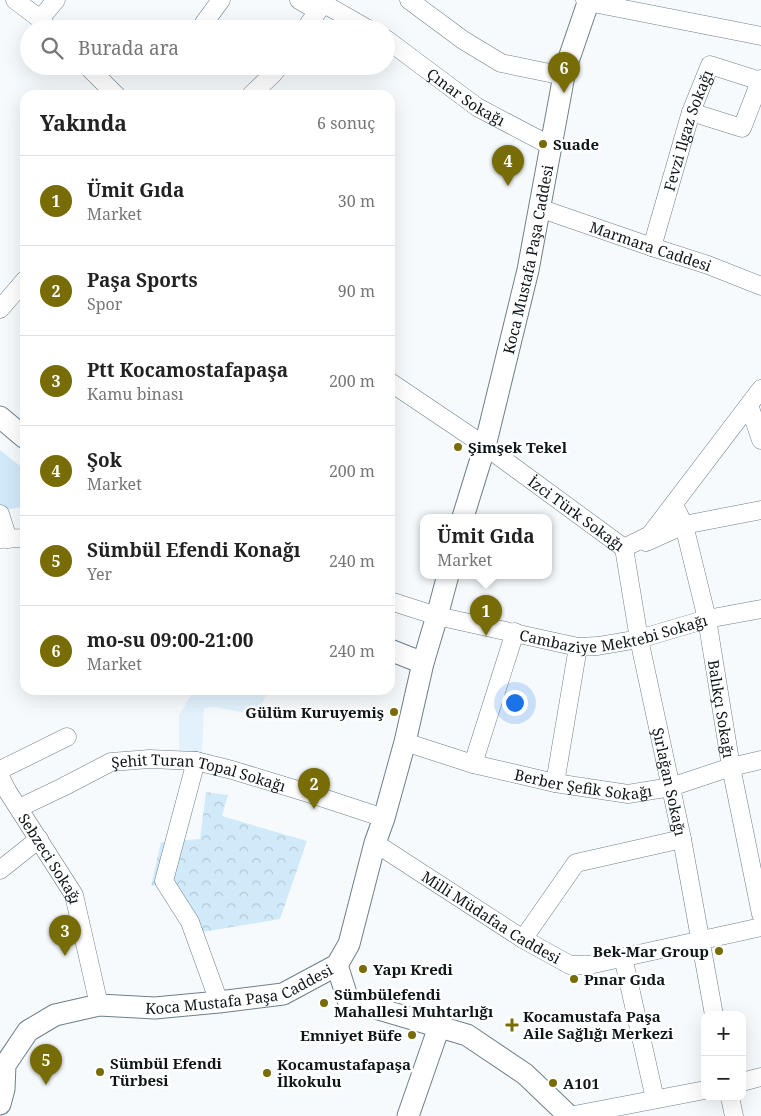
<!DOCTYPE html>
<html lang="tr">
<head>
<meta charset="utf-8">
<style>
  :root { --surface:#fff; --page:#f6f6f6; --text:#222; --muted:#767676; --line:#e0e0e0; --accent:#776c06 }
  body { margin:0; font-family:"Noto Serif",serif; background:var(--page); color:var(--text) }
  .controls { position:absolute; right:15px; bottom:15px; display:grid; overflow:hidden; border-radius:10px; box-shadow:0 5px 20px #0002 }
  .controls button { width:45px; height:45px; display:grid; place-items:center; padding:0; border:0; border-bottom:1px solid var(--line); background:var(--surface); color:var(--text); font:25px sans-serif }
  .you { position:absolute; left:514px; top:702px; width:18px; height:18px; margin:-12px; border:4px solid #fff; border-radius:50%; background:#1a73e8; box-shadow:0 0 0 8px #1a73e833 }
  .badge { display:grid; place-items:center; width:32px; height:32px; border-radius:50%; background:var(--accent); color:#fff; font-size:16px; font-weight:700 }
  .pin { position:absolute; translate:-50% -41px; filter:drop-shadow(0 1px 2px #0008) }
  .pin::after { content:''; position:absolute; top:26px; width:18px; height:15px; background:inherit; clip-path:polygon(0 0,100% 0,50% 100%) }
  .popup { position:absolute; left:420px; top:514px; width:132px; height:65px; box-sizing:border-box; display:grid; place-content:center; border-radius:10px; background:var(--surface); filter:drop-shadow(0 1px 4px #0005); font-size:16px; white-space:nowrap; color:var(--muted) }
  .popup b { font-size:19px; color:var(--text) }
  .popup::after { content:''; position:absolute; left:50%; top:100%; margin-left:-10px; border:10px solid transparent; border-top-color:var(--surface) }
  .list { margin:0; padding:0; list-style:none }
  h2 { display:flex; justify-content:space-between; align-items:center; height:65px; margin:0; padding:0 20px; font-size:21px }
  h2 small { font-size:16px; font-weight:400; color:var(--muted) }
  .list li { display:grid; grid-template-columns:32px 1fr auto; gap:15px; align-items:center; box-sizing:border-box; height:90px; padding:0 20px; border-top:1px solid var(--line) }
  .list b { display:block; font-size:19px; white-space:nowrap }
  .list p { margin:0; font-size:16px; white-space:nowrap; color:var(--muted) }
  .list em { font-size:16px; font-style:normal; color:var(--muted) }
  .icon { flex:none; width:28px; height:28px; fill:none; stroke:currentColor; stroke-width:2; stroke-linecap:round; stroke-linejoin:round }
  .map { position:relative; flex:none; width:761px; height:1116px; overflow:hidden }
  .search { position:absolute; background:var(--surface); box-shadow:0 5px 20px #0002; left:20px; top:20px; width:375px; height:55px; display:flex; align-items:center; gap:12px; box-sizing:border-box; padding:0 18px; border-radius:28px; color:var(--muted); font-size:19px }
  .panel { position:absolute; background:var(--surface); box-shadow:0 5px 20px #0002; left:20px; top:90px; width:375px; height:605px; border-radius:15px }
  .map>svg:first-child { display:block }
  .built { fill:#e2f1fc }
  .grass { fill:#d1eafa }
  .park { fill:url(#park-crowns) }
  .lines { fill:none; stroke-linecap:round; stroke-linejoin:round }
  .minor-casing { stroke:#6e7f8a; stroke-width:19 }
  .tertiary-casing { stroke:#6e7f8a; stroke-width:23 }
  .minor { stroke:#fff; stroke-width:18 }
  .tertiary { stroke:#fff; stroke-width:21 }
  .poi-dot { fill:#776c06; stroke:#fff; stroke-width:2 }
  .labels { text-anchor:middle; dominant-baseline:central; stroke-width:5; stroke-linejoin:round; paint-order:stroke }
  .street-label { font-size:15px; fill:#0f161a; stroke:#fff }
  .poi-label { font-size:15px; font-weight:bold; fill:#0f161a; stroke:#fff; text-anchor:start }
</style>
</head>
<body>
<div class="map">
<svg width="761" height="1116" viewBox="0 0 761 1116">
  <defs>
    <pattern id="park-crowns" width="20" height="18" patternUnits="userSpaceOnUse" patternTransform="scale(1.25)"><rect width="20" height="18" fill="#d1eafa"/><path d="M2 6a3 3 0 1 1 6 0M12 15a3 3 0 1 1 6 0" fill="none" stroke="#b2c8d6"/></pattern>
  </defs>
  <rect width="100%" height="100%" fill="#f6fafc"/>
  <path class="built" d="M 194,690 L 269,690 L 256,715 L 215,707 L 204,708 L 202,757 L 179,753 L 179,715 Z"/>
  <path class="grass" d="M 0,450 L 25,470 L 25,506 L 2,511 L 0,504 Z"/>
  <path class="park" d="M 206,792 L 228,795 L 222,816 L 307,841 L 280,919 L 197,933 L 170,882 L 151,886 L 161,842 L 200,839 Z"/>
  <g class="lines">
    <g class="minor-casing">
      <g id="minor">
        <path d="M 15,0 L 40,19 L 49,29"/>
        <path d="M 299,0 L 318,11"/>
        <path d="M 409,0 L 463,40 L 501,63 L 564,76"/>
        <path d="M 585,0 L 588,2 L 761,36"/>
        <path d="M 40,19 L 56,0"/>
        <path d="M 211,29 L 204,23 L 221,0"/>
        <path d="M 305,29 L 318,11 L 319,1 L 368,29"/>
        <path id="s1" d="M 386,39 L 477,107 L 551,146"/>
        <path d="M 87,66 L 116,95"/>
        <path d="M 251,95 L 273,74 L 279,66"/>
        <path d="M 691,112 L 742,128 L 761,79"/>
        <path id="s2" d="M 539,208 L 652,247 L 708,265 L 761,286"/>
        <path id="s3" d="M 652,247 L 691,112 L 710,65 L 760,81"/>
        <path d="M 0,309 L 25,280"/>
        <path id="s4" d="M 390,382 L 485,446 L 624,548"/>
        <path d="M 749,405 L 761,440"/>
        <path id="s5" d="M 674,505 L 684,525 L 707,619 L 731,767 L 761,914"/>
        <path d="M 0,514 L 8,539"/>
        <path d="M 0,539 L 25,538"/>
        <path d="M 646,542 L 684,525 L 761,510"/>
        <path id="s6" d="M 624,548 L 639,639 L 682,839 L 714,1015"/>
        <path d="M 624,548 L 650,535 L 761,389"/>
        <path id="s7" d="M 390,601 L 437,616 L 578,647 L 598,646 L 639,639 L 707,619 L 761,609"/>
        <path id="s8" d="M 405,742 L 473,764 L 555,783 L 628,794 L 671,787 L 731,767 L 761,760"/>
        <path d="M 196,761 L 164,881 L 190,922 L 219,1002"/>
        <path d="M 473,764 L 515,632"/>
        <path d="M 0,770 L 67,737"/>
        <path id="s9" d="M 0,777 L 8,792 L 74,895 L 99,1005"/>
        <path d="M 555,783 L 578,647"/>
        <path id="s10" d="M 19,808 L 63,787 L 111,762 L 150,759 L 196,761 L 232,770 L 311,794 L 384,818"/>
        <path id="s11" d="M 375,843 L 523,939 L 570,965 L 589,965 L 761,927"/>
        <path d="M 0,870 L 39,839"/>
        <path d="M 523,939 L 576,863 L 682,839"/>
        <path d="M 623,957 L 655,1099"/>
        <path d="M 742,1082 L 761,1077"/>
        <path d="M 730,1097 L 734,1116"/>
        <path d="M 569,1116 L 705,1090"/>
      </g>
    </g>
    <g class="tertiary-casing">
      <g id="tertiary">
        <path d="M 0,417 L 25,438"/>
        <path id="s12" d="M 463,517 L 485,446 L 528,270 L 565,70 L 589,0"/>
        <path d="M 390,650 L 423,663"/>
        <path d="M 337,965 L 348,1000 L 467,1035 L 525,1074 L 569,1116"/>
        <path id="s13" d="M 0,1104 L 4,1089 L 5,1065 L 28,1031 L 55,1015 L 99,1005 L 155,1008 L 219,1002 L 283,994 L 337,965 L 349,944 L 375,843 L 384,818 L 405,742 L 423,663 L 437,616 L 448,575"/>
        <path d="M 408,1116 L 439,1027"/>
      </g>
    </g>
    <use href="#minor" class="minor"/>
    <use href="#tertiary" class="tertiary"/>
  </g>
  <g class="poi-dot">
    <circle cx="543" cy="144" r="5"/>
    <circle cx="458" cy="447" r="5"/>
    <circle cx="394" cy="712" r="5"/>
    <circle cx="719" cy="951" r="5"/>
    <circle cx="363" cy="969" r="5"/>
    <circle cx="574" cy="979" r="5"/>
    <circle cx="324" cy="1003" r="5"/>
    <path d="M509.5 1017.5h5v5h5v5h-5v5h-5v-5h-5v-5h5z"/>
    <circle cx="412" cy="1035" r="5"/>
    <circle cx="100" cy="1072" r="5"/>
    <circle cx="267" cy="1073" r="5"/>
    <circle cx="553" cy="1083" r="5"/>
  </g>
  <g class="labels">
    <g class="street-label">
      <text stroke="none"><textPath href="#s1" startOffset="99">Çınar Sokağı</textPath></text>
      <text stroke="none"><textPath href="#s3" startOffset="122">Fevzi Ilgaz Sokağı</textPath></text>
      <text stroke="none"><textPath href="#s2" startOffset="118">Marmara Caddesi</textPath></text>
      <text stroke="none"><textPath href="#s12" startOffset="266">Koca Mustafa Paşa Caddesi</textPath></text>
      <text stroke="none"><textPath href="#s4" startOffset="228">İzci Türk Sokağı</textPath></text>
      <text stroke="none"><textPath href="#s7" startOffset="230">Cambaziye Mektebi Sokağı</textPath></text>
      <text stroke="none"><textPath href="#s5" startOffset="210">Balıkçı Sokağı</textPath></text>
      <text stroke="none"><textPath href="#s10" startOffset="192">Şehit Turan Topal Sokağı</textPath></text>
      <text stroke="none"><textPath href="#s8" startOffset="184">Berber Şefik Sokağı</textPath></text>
      <text stroke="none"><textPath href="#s6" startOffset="238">Şırlağan Sokağı</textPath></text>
      <text stroke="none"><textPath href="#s9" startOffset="96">Sebzeci Sokağı</textPath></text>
      <text stroke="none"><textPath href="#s11" startOffset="138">Milli Müdafaa Caddesi</textPath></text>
      <text stroke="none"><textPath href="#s13" startOffset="300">Koca Mustafa Paşa Caddesi</textPath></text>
    </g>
    <g class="poi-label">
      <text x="553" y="144">Suade</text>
      <text x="468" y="447">Şimşek Tekel</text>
      <text x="384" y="712" text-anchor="end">Gülüm Kuruyemiş</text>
      <text x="709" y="951" text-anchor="end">Bek-Mar Group</text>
      <text x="373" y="969">Yapı Kredi</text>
      <text x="584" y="979">Pınar Gıda</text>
      <text x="334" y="994">Sümbülefendi<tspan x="334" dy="17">Mahallesi Muhtarlığı</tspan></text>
      <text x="523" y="1016">Kocamustafa Paşa<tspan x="523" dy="17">Aile Sağlığı Merkezi</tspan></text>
      <text x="402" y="1035" text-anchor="end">Emniyet Büfe</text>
      <text x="110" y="1063">Sümbül Efendi<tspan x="110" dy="17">Türbesi</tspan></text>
      <text x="277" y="1064">Kocamustafapaşa<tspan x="277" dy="17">İlkokulu</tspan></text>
      <text x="563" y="1083">A101</text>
    </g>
  </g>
</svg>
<div class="controls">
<button>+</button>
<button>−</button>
</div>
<div class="you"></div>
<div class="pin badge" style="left:486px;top:636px">1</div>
<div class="popup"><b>Ümit Gıda</b>Market</div>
<div class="pin badge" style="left:314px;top:809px">2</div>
<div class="pin badge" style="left:65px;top:956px">3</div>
<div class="pin badge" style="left:508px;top:186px">4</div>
<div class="pin badge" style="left:46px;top:1085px">5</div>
<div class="pin badge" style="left:564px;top:93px">6</div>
<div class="search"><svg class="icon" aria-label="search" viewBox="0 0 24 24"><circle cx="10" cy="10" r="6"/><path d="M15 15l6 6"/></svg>Burada ara</div>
<section class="panel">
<h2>Yakında<small>6 sonuç</small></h2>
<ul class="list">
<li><span class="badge">1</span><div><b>Ümit Gıda</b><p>Market</p></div><em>30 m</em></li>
<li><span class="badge">2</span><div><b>Paşa Sports</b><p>Spor</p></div><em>90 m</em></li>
<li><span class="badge">3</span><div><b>Ptt Kocamostafapaşa</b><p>Kamu binası</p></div><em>200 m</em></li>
<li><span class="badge">4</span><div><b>Şok</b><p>Market</p></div><em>200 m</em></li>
<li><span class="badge">5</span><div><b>Sümbül Efendi Konağı</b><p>Yer</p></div><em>240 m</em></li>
<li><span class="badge">6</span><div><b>mo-su 09:00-21:00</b><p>Market</p></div><em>240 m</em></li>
</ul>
</section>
</div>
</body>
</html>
